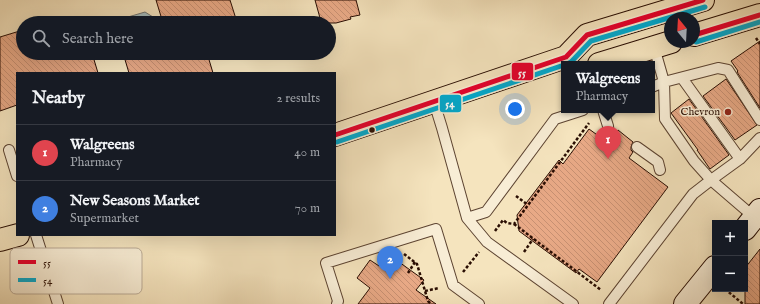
<!DOCTYPE html>
<html lang="en">
<head>
<meta charset="utf-8">
<style>
  :root { --surface:#171b24; --page:#20242c; --text:#f1f3f6; --muted:#9ea1a6; --line:#363941; --accent:#c59692 }
  body { margin:0; font-family:"IM FELL English",serif; background:var(--page); color:var(--text) }
  .controls { position:absolute; right:12px; bottom:12px; display:grid; overflow:hidden; border-radius:0px; box-shadow:0 4px 16px #0002 }
  .controls button { width:36px; height:36px; display:grid; place-items:center; padding:0; border:0; border-bottom:1px solid var(--line); background:var(--surface); color:var(--text); font:20px sans-serif }
  .compass { position:absolute; left:664px; top:12px; width:36px; height:36px; border-radius:50%; background:var(--surface); box-shadow:0 4px 16px #0002; rotate:342deg }
  .you { position:absolute; left:515px; top:109px; width:14px; height:14px; margin:-10px; border:3px solid #fff; border-radius:50%; background:#1a73e8; box-shadow:0 0 0 6px #1a73e833 }
  .badge { display:grid; place-items:center; width:26px; height:26px; border-radius:50%; background:var(--accent); color:#fff; font-size:13px; font-weight:700 }
  .pin { position:absolute; translate:-50% -33px; filter:drop-shadow(0 1px 2px #0008) }
  .pin::after { content:''; position:absolute; top:21px; width:14px; height:12px; background:inherit; clip-path:polygon(0 0,100% 0,50% 100%) }
  .popup { position:absolute; left:561px; top:61px; width:94px; height:52px; box-sizing:border-box; display:grid; place-content:center; border-radius:0px; background:var(--surface); filter:drop-shadow(0 1px 3px #0005); font-size:13px; white-space:nowrap; color:var(--muted) }
  .popup b { font-size:15px; color:var(--text) }
  .popup::after { content:''; position:absolute; left:50%; top:100%; margin-left:-8px; border:8px solid transparent; border-top-color:var(--surface) }
  .list { margin:0; padding:0; list-style:none }
  h2 { display:flex; justify-content:space-between; align-items:center; height:52px; margin:0; padding:0 16px; font-size:17px }
  h2 small { font-size:13px; font-weight:400; color:var(--muted) }
  .list li { display:grid; grid-template-columns:26px 1fr auto; gap:12px; align-items:center; box-sizing:border-box; height:56px; padding:0 16px; border-top:1px solid var(--line) }
  .list b { display:block; font-size:15px; white-space:nowrap }
  .list p { margin:0; font-size:13px; white-space:nowrap; color:var(--muted) }
  .list em { font-size:13px; font-style:normal; color:var(--muted) }
  .icon { flex:none; width:22px; height:22px; fill:none; stroke:currentColor; stroke-width:2; stroke-linecap:round; stroke-linejoin:round }
  .map { position:relative; flex:none; width:760px; height:304px; overflow:hidden }
  .search { position:absolute; background:var(--surface); box-shadow:0 4px 16px #0002; left:16px; top:16px; width:320px; height:44px; display:flex; align-items:center; gap:10px; box-sizing:border-box; padding:0 14px; border-radius:22px; color:var(--muted); font-size:15px }
  .panel { position:absolute; background:var(--surface); box-shadow:0 4px 16px #0002; left:16px; top:72px; width:320px; height:164px; border-radius:0px }
  .map>svg:first-child { display:block }
  .water { fill:url(#water-ripples); stroke:#727572 }
  .building { fill:url(#building-back-hatch); stroke:#290d02 }
  .lines { fill:none; stroke-linecap:round; stroke-linejoin:round }
  .service-casing { stroke:#5c4331; stroke-width:12 }
  .secondary-casing { stroke:#290d02; stroke-width:24 }
  .primary-casing { stroke:#290d02; stroke-width:24 }
  .path { stroke:#290d02; stroke-width:2.5; stroke-dasharray:3 2; stroke-linecap:butt }
  .service { stroke:#f8edd5; stroke-width:10 }
  .secondary { stroke:#f8edd5; stroke-width:22 }
  .primary { stroke:#f5e4be; stroke-width:22 }
  .bus-1-casing { stroke:#f8edd5; stroke-width:8 }
  .bus-2-casing { stroke:#f8edd5; stroke-width:8 }
  .bus-1 { stroke:#e4002b; stroke-width:5 }
  .bus-2 { stroke:#00a9ce; stroke-width:5 }
  .poi-dot { fill:#8f2418; stroke:#f8edd5; stroke-width:1.5 }
  .bus-dot { fill:#290d02; stroke:#f8edd5; stroke-width:1.5 }
  .labels { text-anchor:middle; dominant-baseline:central; stroke-width:3; stroke-linejoin:round; paint-order:stroke }
  .poi-label { font-size:11px; fill:#290d02; stroke:#f8edd5; text-anchor:end }
  .key { fill:#f8edd5; stroke:#baaa96; stroke-width:1 }
  .key-label { font-size:11px; fill:#290d02 }
  .line-badge { stroke:#f8edd5; stroke-width:1.5 }
  .badge-label { font-size:11px; text-anchor:middle; font-weight:bold; fill:#fff }
</style>
</head>
<body>
<div class="map">
<svg width="760" height="304" viewBox="0 0 760 304">
  <defs>
    <pattern id="water-ripples" width="26" height="14" patternUnits="userSpaceOnUse"><rect width="26" height="14" fill="#a3bbbd"/><path d="M2 4q2-2 4 0t4 0M15 11q2-2 4 0t4 0" fill="none" stroke="#8ca0a1"/></pattern>
    <pattern id="building-back-hatch" width="6" height="6" patternUnits="userSpaceOnUse"><rect width="6" height="6" fill="#e8a986"/><path d="M-1 5l2 2M0 0l6 6M5-1l2 2" fill="none" stroke="#c79072"/></pattern>
  </defs>
  <rect width="100%" height="100%" fill="#f5e4be"/>
  <filter id="stains"><feTurbulence type="fractalNoise" baseFrequency=".005" numOctaves="4"/><feColorMatrix values="0 0 0 0 .2 0 0 0 0 .09 0 0 0 0 .02 0 0 0 .5 -.17"/></filter>
  <radialGradient id="worn" r=".72"><stop offset=".6" stop-color="#630" stop-opacity="0"/><stop offset="1" stop-color="#630" stop-opacity=".3"/></radialGradient>
  <path class="water" d="M 145,12 L 153,17 L 149,23 L 125,23 L 128,17 Z"/>
  <path class="building" d="M 156,0 L 230,0 L 236,19 L 223,23 L 163,23 Z
    M 315,0 L 356,0 L 360,15 L 350,17 L 351,19 L 336,23 L 322,23 L 321,17 L 320,18 Z
    M 23,30 L 23,53 L 92,53 L 98,73 L 17,73 L 17,105 L 0,111 L 0,37 Z
    M 760,41 L 760,108 L 737,72 L 738,71 L 731,61 Z
    M 123,53 L 207,53 L 213,73 L 129,73 Z
    M 726,79 L 757,125 L 735,140 L 703,96 Z
    M 689,99 L 729,155 L 710,169 L 697,150 L 698,150 L 671,113 Z
    M 589,129 L 611,145 L 616,144 L 618,141 L 618,137 L 616,134 L 618,130 L 633,142 L 632,144 L 631,147 L 631,150 L 633,152 L 629,158 L 668,187 L 597,282 L 579,269 L 576,273 L 519,231 L 517,215 L 559,160 L 563,164 Z
    M 760,249 L 760,304 L 745,304 L 745,289 L 747,289 L 745,282 L 745,268 Z
    M 388,254 L 424,280 L 416,290 L 436,304 L 358,304 L 370,288 L 357,278 L 370,260 L 379,266 Z"/>
  <g class="lines">
    <g class="service-casing">
      <path id="service" d="M 654,47 L 664,82 L 665,119 L 694,161 L 711,180 L 754,217
        M 682,78 L 740,159
        M 652,87 L 664,82 L 718,68 L 728,70 L 760,120
        M 434,102 L 442,128 L 467,218 L 487,242 L 573,304
        M 603,110 L 608,126 L 609,136 L 612,139
        M 637,147 L 658,162 L 660,170
        M 9,150 L 17,176
        M 467,218 L 486,212 L 555,119 L 583,110
        M 36,235 L 58,304
        M 337,304 L 338,301 L 326,263 L 436,229 L 453,285 L 479,304
        M 609,304 L 693,194 L 711,180 L 740,159 L 760,138"/>
    </g>
    <g class="secondary-casing">
      <path id="secondary" d="M 745,229 L 760,210
        M 685,304 L 715,267"/>
    </g>
    <g class="primary-casing">
      <path id="primary" d="M 694,35 L 760,15
        M 599,64 L 671,42
        M 335,135 L 566,57 L 587,35 L 703,0
        M 0,240 L 18,235"/>
    </g>
    <path class="path" d="M 756,38 L 760,44
      M 516,196 L 528,205
      M 514,224 L 601,290
      M 495,231 L 503,220 L 507,223 L 514,224 L 589,123
      M 524,252 L 533,239
      M 404,254 L 417,264 L 428,301 L 431,304
      M 463,272 L 479,252
      M 408,273 L 415,262
      M 725,289 L 743,304
      M 425,291 L 439,288"/>
    <use href="#service" class="service"/>
    <use href="#secondary" class="secondary"/>
    <use href="#primary" class="primary"/>
    <g class="bus-1-casing">
      <path id="bus-1" d="M 694,35 L 760,15
        M 335,135 L 566,57 L 587,35 L 703,0"/>
    </g>
    <g class="bus-2-casing">
      <path id="bus-2" d="M 696,42 L 760,22
        M 567,64 L 571,62 L 591,41 L 705,7
        M 337,142 L 564,65"/>
    </g>
    <use href="#bus-1" class="bus-1"/>
    <use href="#bus-2" class="bus-2"/>
  </g>
  <circle class="poi-dot" cx="728" cy="112" r="4"/>
  <circle class="bus-dot" cx="372" cy="130" r="3.5"/>
  <g class="labels">
    <g class="poi-label">
      <text x="720" y="112">Chevron</text>
    </g>
  </g>
  <rect x="10" y="248" width="132" height="46" rx="6" class="key"/>
  <rect x="18" y="260" width="18" height="4" fill="#e4002b"/>
  <rect x="18" y="278" width="18" height="4" fill="#00a9ce"/>
  <g class="key-label">
    <text x="43" y="266">55</text>
    <text x="43" y="284">54</text>
  </g>
  <g class="line-badge">
    <rect x="511" y="62" width="23" height="19" rx="4" fill="#e4002b"/>
    <rect x="439" y="94" width="23" height="19" rx="4" fill="#00a9ce"/>
  </g>
  <g class="badge-label">
    <text x="522" y="76">55</text>
    <text x="450" y="107">54</text>
  </g>
  <rect width="100%" height="100%" filter="url(#stains)"/>
  <rect width="100%" height="100%" fill="url(#worn)"/>
</svg>
<div class="controls">
<button>+</button>
<button>−</button>
</div>
<svg class="compass" viewBox="-18 -18 36 36"><path d="M0-13l5 13h-10z" fill="#e53935"/><path d="M0 13l5-13h-10z" fill="#9ea1a6"/></svg>
<div class="you"></div>
<div class="pin badge" style="left:608px;top:159px;background:#e0444e">1</div>
<div class="popup"><b>Walgreens</b>Pharmacy</div>
<div class="pin badge" style="left:390px;top:279px;background:#3f7fe0">2</div>
<div class="search"><svg class="icon" aria-label="search" viewBox="0 0 24 24"><circle cx="10" cy="10" r="6"/><path d="M15 15l6 6"/></svg>Search here</div>
<section class="panel">
<h2>Nearby<small>2 results</small></h2>
<ul class="list">
<li><span class="badge" style="background:#e0444e">1</span><div><b>Walgreens</b><p>Pharmacy</p></div><em>40 m</em></li>
<li><span class="badge" style="background:#3f7fe0">2</span><div><b>New Seasons Market</b><p>Supermarket</p></div><em>70 m</em></li>
</ul>
</section>
</div>
</body>
</html>
